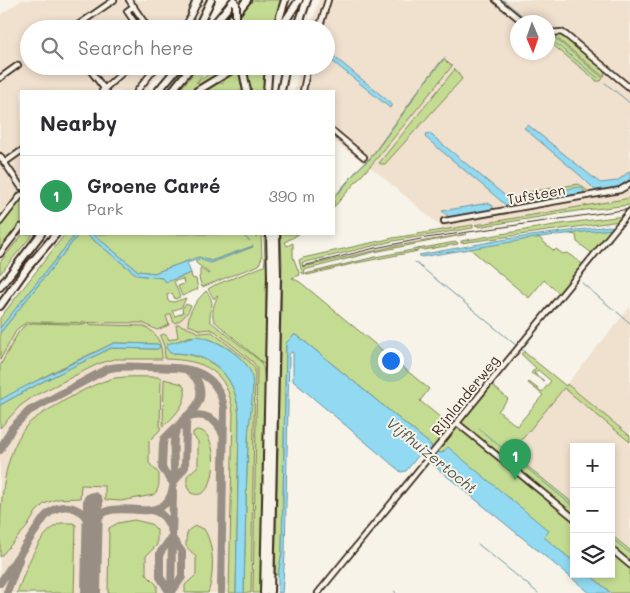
<!DOCTYPE html>
<html lang="en">
<head>
<meta charset="utf-8">
<style>
  :root { --surface:#fff; --page:#f7f7f7; --text:#2b2b33; --muted:#7c7c81; --line:#e1e1e2; --accent:#0f766e }
  body { margin:0; font-family:Mali,sans-serif; background:var(--page); color:var(--text) }
  .controls { position:absolute; right:15px; bottom:15px; display:grid; overflow:hidden; border-radius:0px; box-shadow:0 2px 8px #0003 }
  .controls button { width:45px; height:45px; display:grid; place-items:center; padding:0; border:0; border-bottom:1px solid var(--line); background:var(--surface); color:var(--text); font:25px sans-serif }
  .compass { position:absolute; left:510px; top:15px; width:45px; height:45px; border-radius:50%; background:var(--surface); box-shadow:0 2px 8px #0003; rotate:178deg }
  .you { position:absolute; left:390px; top:360px; width:18px; height:18px; margin:-12px; border:4px solid #fff; border-radius:50%; background:#1a73e8; box-shadow:0 0 0 8px #1a73e833 }
  .badge { display:grid; place-items:center; width:32px; height:32px; border-radius:50%; background:var(--accent); color:#fff; font-size:16px; font-weight:700 }
  .pin { position:absolute; translate:-50% -41px; filter:drop-shadow(0 1px 2px #0008) }
  .pin::after { content:''; position:absolute; top:26px; width:18px; height:15px; background:inherit; clip-path:polygon(0 0,100% 0,50% 100%) }
  .list { margin:0; padding:0; list-style:none }
  h2 { display:flex; justify-content:space-between; align-items:center; height:65px; margin:0; padding:0 20px; font-size:21px }
  h2 small { font-size:16px; font-weight:400; color:var(--muted) }
  .list li { display:grid; grid-template-columns:32px 1fr auto; gap:15px; align-items:center; box-sizing:border-box; height:80px; padding:0 20px; border-top:1px solid var(--line) }
  .list b { display:block; font-size:19px; white-space:nowrap }
  .list p { margin:0; font-size:16px; white-space:nowrap; color:var(--muted) }
  .list em { font-size:16px; font-style:normal; color:var(--muted) }
  .icon { flex:none; width:28px; height:28px; fill:none; stroke:currentColor; stroke-width:2; stroke-linecap:round; stroke-linejoin:round }
  .map { position:relative; flex:none; width:630px; height:593px; overflow:hidden }
  .search { position:absolute; background:var(--surface); box-shadow:0 2px 8px #0003; left:20px; top:20px; width:315px; height:55px; display:flex; align-items:center; gap:12px; box-sizing:border-box; padding:0 18px; border-radius:28px; color:var(--muted); font-size:19px }
  .panel { position:absolute; background:var(--surface); box-shadow:0 2px 8px #0003; left:20px; top:90px; width:315px; height:145px; border-radius:0px }
  .map>svg:first-child { display:block }
  .built { fill:#f0e0ce; fill-rule:evenodd }
  .green { fill:#c4dc92; stroke:#808358 }
  .water { fill:#91daf2; stroke:#6f949d }
  .lines { fill:none; stroke-linecap:round; stroke-linejoin:round }
  .stream { stroke:#6f949d; stroke-width:1 }
  .taxiway { stroke:#998e83; stroke-width:8 }
  .runway { stroke:#998e83; stroke-width:20 }
  .minor-casing { stroke:#3b2a1e; stroke-width:8 }
  .highway-casing { stroke:#3b2a1e; stroke-width:10 }
  .minor { stroke:#f7f3e8; stroke-width:4.5 }
  .highway { stroke:#f7f3e8; stroke-width:6 }
  .rail { stroke:#3b2a1e; stroke-width:1 }
  .highway-bridge-casing { stroke:#3b2a1e; stroke-width:10; stroke-linecap:butt }
  .highway-bridge { stroke:#f7f3e8; stroke-width:6 }
  .labels { text-anchor:middle; dominant-baseline:central; stroke-width:4; stroke-linejoin:round; paint-order:stroke }
  .street-label { font-size:14px; fill:#3b2a1e; stroke:#f7f3e8 }
  .water-label { font-size:15px; font-style:italic; fill:#505653; stroke:#f7f3e8 }
</style>
</head>
<body>
<div class="map">
<svg width="630" height="593" viewBox="0 0 630 593">
  <rect width="100%" height="100%" fill="#f7f3e8"/>
  <filter id="ink" filterUnits="userSpaceOnUse"><feTurbulence type="fractalNoise" baseFrequency=".02" numOctaves="2"/><feDisplacementMap in="SourceGraphic" scale="10" xChannelSelector="R" yChannelSelector="G"/><feConvolveMatrix kernelMatrix="1 2 1 2 8 2 1 2 1" color-interpolation-filters="sRGB"/></filter>
  <g filter="url(#ink)">
    <path class="built" d="M 22,0 L 205,0 L 191,29 L 29,29 L 29,66 L 165,66 L 145,91 L 21,91 L 21,234 L 28,234 L 0,268 L 0,15 Z
      M 319,0 L 630,0 L 630,203 L 445,230 L 378,173 L 334,141 L 334,91 L 294,91 L 300,66 L 326,66 L 326,29 L 310,29 ZM 518,22 L 548,22 L 548,52 L 518,52 Z
      M 77,234 L 90,234 L 159,279 L 173,317 L 184,314 L 189,308 L 192,310 L 258,365 L 254,593 L 0,593 L 0,331 Z
      M 630,307 L 630,436 L 567,384 Z
      M 564,388 L 630,442 L 630,550 L 611,535 L 611,447 L 574,447 L 574,504 L 511,453 Z"/>
    <path class="green" d="M 253,0 L 282,0 L 273,29 L 238,29 L 239,17 Z
      M 550,34 L 603,78 L 601,81 L 596,81 L 596,80 L 548,41 L 548,35 Z
      M 552,34 L 562,34 L 605,70 L 604,77 Z
      M 443,59 L 452,66 L 378,157 L 334,207 L 334,197 L 359,168 L 371,157 L 427,79 Z
      M 199,66 L 209,66 L 196,83 L 220,66 L 236,66 L 195,91 L 179,91 Z
      M 247,66 L 267,66 L 264,91 L 250,91 L 244,68 Z
      M 455,69 L 462,79 L 385,164 L 381,164 L 379,163 Z
      M 238,71 L 243,91 L 203,91 L 216,83 L 223,83 L 225,79 Z
      M 579,184 L 589,192 L 588,194 L 529,205 L 522,200 L 522,197 L 528,192 Z
      M 630,198 L 630,205 L 577,211 L 478,227 L 478,225 L 475,225 Z
      M 21,201 L 21,225 L 0,251 L 0,227 Z
      M 624,216 L 620,221 L 461,243 L 461,241 L 560,224 Z
      M 473,225 L 473,228 L 393,241 L 302,263 L 303,267 L 395,246 L 467,234 L 374,252 L 304,270 L 305,274 L 375,257 L 450,243 L 457,242 L 458,244 L 423,250 L 422,249 L 418,249 L 418,251 L 356,263 L 308,275 L 302,273 L 299,260 L 303,258 L 393,238 Z
      M 612,229 L 610,233 L 593,254 L 577,242 L 576,235 L 565,233 Z
      M 23,234 L 33,234 L 0,274 L 0,262 Z
      M 65,234 L 76,234 L 0,328 L 0,318 Z
      M 79,234 L 86,234 L 137,275 L 162,278 L 166,282 L 191,273 L 192,278 L 196,279 L 198,289 L 182,296 L 178,286 L 184,284 L 183,279 L 174,281 L 180,297 L 175,299 L 172,293 L 167,295 L 168,301 L 174,302 L 186,298 L 182,307 L 172,311 L 175,316 L 183,313 L 182,309 L 186,304 L 191,306 C 187,314 182,321 174,323 L 171,314 L 166,316 L 169,325 L 157,330 L 143,323 L 27,322 L 17,329 L 0,360 L 0,333 Z
      M 93,234 L 255,234 L 256,237 L 258,234 L 261,234 L 262,257 L 259,265 L 202,287 L 199,278 L 200,275 L 200,268 L 208,274 L 209,273 L 196,263 L 195,260 L 199,259 L 211,263 L 253,246 L 211,261 L 199,257 L 154,273 L 138,271 Z
      M 281,234 L 299,234 L 285,242 L 287,246 L 293,243 L 293,257 L 300,275 L 292,278 L 300,282 L 429,389 L 420,401 L 446,422 L 453,425 L 433,450 L 430,444 L 298,336 L 294,335 L 286,343 L 282,552 L 278,575 L 275,575 L 282,264 Z
      M 264,237 L 267,237 L 265,366 L 261,361 L 214,321 C 211,314 214,302 218,296 L 217,295 L 214,299 L 208,289 L 215,285 L 264,266 L 265,260 Z
      M 538,237 L 554,251 L 556,249 L 563,254 L 567,253 L 584,265 L 560,294 L 544,280 L 529,298 L 469,248 Z
      M 206,291 C 217,304 209,308 210,321 L 260,361 L 263,367 L 265,382 L 261,593 L 253,593 L 257,368 L 253,362 L 215,331 L 210,329 L 201,330 L 188,325 C 188,311 197,300 206,291 Z
      M 32,323 L 144,326 C 158,334 162,344 162,359 L 114,359 L 98,364 L 34,396 L 20,406 L 0,428 L 0,405 L 40,383 L 111,348 L 157,349 L 161,347 L 157,344 L 114,343 L 59,369 L 0,400 L 0,366 L 18,333 L 25,325 Z
      M 178,324 L 200,333 L 212,332 L 250,362 L 255,369 L 251,593 L 244,593 C 245,542 246,492 248,441 C 248,421 253,401 252,380 C 251,376 249,370 247,366 C 237,351 207,333 188,337 C 181,339 174,344 167,344 L 170,353 C 215,353 239,378 239,422 L 236,593 L 229,593 L 233,413 C 228,370 204,360 165,359 L 164,346 L 160,336 L 163,334 L 167,336 L 169,340 L 178,337 L 176,325 Z
      M 524,352 L 566,386 L 567,384 L 630,436 L 630,442 L 564,388 L 511,453 L 574,504 L 574,562 L 442,453 L 435,453 L 491,384 L 508,399 L 498,411 L 517,426 L 543,395 L 528,383 L 529,382 L 542,392 L 551,381 L 538,370 L 534,373 L 544,381 L 531,373 L 536,368 L 521,354 Z
      M 157,377 L 161,378 L 160,430 L 149,441 L 149,463 L 159,474 C 159,482 160,490 153,495 L 121,501 L 105,500 L 105,486 L 81,485 L 80,498 L 57,499 L 44,504 L 36,512 L 27,527 L 0,557 C 0,514 0,459 27,425 C 37,415 51,409 62,402 C 78,393 97,382 115,378 C 128,376 143,377 157,377 Z
      M 164,379 L 182,384 C 193,399 173,417 163,427 Z
      M 197,430 C 221,429 219,506 191,493 L 187,487 L 187,476 L 198,466 L 198,441 L 193,436 L 193,432 Z
      M 134,520 L 151,524 L 157,530 L 157,545 L 146,556 L 146,574 L 157,585 L 157,593 L 108,593 L 109,528 L 118,523 Z
      M 61,523 L 73,523 L 76,525 L 74,593 L 17,593 C 26,570 37,533 61,523 Z
      M 196,526 L 204,529 C 215,546 214,575 208,593 L 185,593 L 185,585 L 196,575 L 196,557 L 186,546 C 186,536 186,529 196,526 Z
      M 611,535 L 630,550 L 630,593 L 611,593 L 589,574 L 611,574 Z"/>
    <path class="water" d="M 326,50 L 392,104 L 390,108 L 326,56 Z
      M 528,125 L 600,183 L 617,181 L 630,171 L 630,179 L 619,187 L 595,190 L 582,177 L 524,128 Z
      M 429,133 L 509,199 L 514,206 L 507,206 L 425,137 L 426,134 Z
      M 580,187 L 584,190 L 584,193 L 532,202 L 524,200 L 527,196 Z
      M 488,203 L 493,206 L 493,210 L 449,217 L 442,211 Z
      M 609,226 L 613,227 L 612,229 L 548,236 L 421,257 L 419,255 L 507,239 Z
      M 76,234 L 79,234 L 0,333 L 0,328 Z
      M 86,234 L 93,234 L 138,271 L 154,273 L 199,257 L 211,261 L 253,246 L 253,247 L 211,263 L 199,259 L 187,263 L 191,273 L 166,282 L 162,278 L 137,275 Z
      M 294,335 L 298,336 L 430,444 L 435,452 L 442,453 L 448,447 L 549,531 L 544,537 L 574,562 L 574,574 L 589,574 L 611,593 L 590,593 L 432,464 L 427,456 L 419,455 L 406,471 L 401,472 L 293,381 L 293,353 L 292,352 L 289,354 L 285,554 L 282,593 L 278,593 L 278,575 L 282,552 L 286,343 Z
      M 196,336 C 213,337 245,356 251,373 C 256,389 248,423 248,441 C 246,492 245,542 244,593 L 236,593 L 239,422 C 239,378 215,352 170,353 L 166,348 L 167,344 Z
      M 114,343 L 157,344 L 161,347 L 157,349 L 111,348 L 40,383 L 0,405 L 0,400 L 16,391 Z"/>
    <g class="lines">
      <path class="stream" d="M 503,0 L 530,22
        M 549,38 L 598,78
        M 605,83 L 630,103
        M 400,118 L 413,100 L 412,98 L 445,58
        M 339,193 L 360,167 L 370,159 L 397,122
        M 241,234 L 250,241
        M 614,235 L 616,233
        M 607,245 L 612,239
        M 601,252 L 605,247
        M 592,253 L 612,229
        M 415,262 L 517,346
        M 588,268 L 596,258
        M 581,276 L 585,272
        M 582,283 L 614,310
        M 562,289 L 589,257
        M 617,312 L 630,323
        M 521,349 L 525,352
        M 492,375 L 516,346
        M 475,396 L 489,379
        M 479,429 L 574,507
        M 611,538 L 630,553
        M 478,544 L 538,593
        M 394,591 L 396,593"/>
      <path class="taxiway" d="M 187,418 C 203,411 218,419 223,435
        M 0,450 L 12,428 L 29,411 L 107,369 C 120,365 135,367 149,367 C 183,368 217,366 224,408 L 221,593
        M 173,483 L 185,467 L 186,426 L 187,416
        M 173,483 L 162,468 L 163,444 L 164,439 L 175,428
        M 151,510 C 162,512 167,519 171,530
        M 92,530 C 103,491 143,522 165,504 C 181,489 170,453 175,434 C 179,416 204,410 200,389 C 199,381 194,375 188,371
        M 0,583 L 44,518 C 61,498 85,506 92,530
        M 7,593 L 19,560
        M 170,593 L 160,577 L 160,553 L 171,538
        M 171,593 L 173,492
        M 171,593 L 182,577 L 182,552 L 172,538"/>
      <path class="runway" d="M 91,593 L 93,502"/>
      <g class="minor-casing">
        <path id="minor" d="M 129,0 L 149,29
          M 496,0 L 523,22
          M 134,6 L 127,11 L 139,29
          M 191,12 L 196,0
          M 72,29 L 114,0
          M 184,29 L 199,0
          M 319,29 L 328,0
          M 548,33 L 561,32 L 566,35 L 630,88
          M 87,66 L 106,91
          M 0,78 L 18,65
          M 102,91 L 130,66
          M 137,91 L 157,66
          M 303,91 L 308,66
          M 334,132 L 364,157
          M 0,156 L 21,187
          M 4,163 L 21,151
          M 444,221 L 620,190 L 630,184
          M 0,222 L 21,195
          M 0,254 L 21,227
          M 457,423 L 574,518
          M 611,549 L 630,565
          M 318,593 L 630,211"/>
      </g>
      <g class="highway-casing">
        <path id="highway" d="M 197,29 L 211,0
          M 210,29 L 234,0
          M 223,29 L 247,0
          M 276,29 L 285,0
          M 280,29 L 299,0
          M 297,29 L 307,0
          M 242,66 L 247,91
          M 158,91 L 179,66
          M 172,91 L 192,66
          M 197,91 L 238,66
          M 267,91 L 269,66
          M 281,91 L 286,66
          M 0,287 L 41,234
          M 0,306 L 27,268 L 56,234
          M 264,593 L 271,277 L 270,234
          M 270,593 L 277,276 L 276,234"/>
      </g>
      <use href="#minor" class="minor"/>
      <use href="#highway" class="highway"/>
      <path class="rail" d="M 303,266 L 375,248 L 426,238 L 630,209"/>
      <g class="highway-bridge-casing">
        <path id="highway-bridge" d="M 236,29 L 236,4"/>
      </g>
      <use href="#highway-bridge" class="highway-bridge"/>
    </g>
  </g>
  <g class="labels">
    <g class="street-label">
      <text transform="translate(536 194) rotate(-10)">Tufsteen</text>
      <text transform="translate(465 395) rotate(-51)">Rijnlanderweg</text>
    </g>
    <g class="water-label">
      <text transform="translate(432 455) rotate(39)">Vijfhuizertocht</text>
    </g>
  </g>
</svg>
<div class="controls">
<button>+</button>
<button>−</button>
<button><svg class="icon" aria-label="layers" viewBox="0 0 24 24"><path d="M12 4l9 5-9 5-9-5zM3 14l9 5 9-5"/></svg></button>
</div>
<svg class="compass" viewBox="-18 -18 36 36"><path d="M0-13l5 13h-10z" fill="#e53935"/><path d="M0 13l5-13h-10z" fill="#7c7c81"/></svg>
<div class="you"></div>
<div class="pin badge" style="left:515px;top:480px;background:#2e9e5b">1</div>
<div class="search"><svg class="icon" aria-label="search" viewBox="0 0 24 24"><circle cx="10" cy="10" r="6"/><path d="M15 15l6 6"/></svg>Search here</div>
<section class="panel">
<h2>Nearby<small></small></h2>
<ul class="list">
<li><span class="badge" style="background:#2e9e5b">1</span><div><b>Groene Carré</b><p>Park</p></div><em>390 m</em></li>
</ul>
</section>
</div>
</body>
</html>
